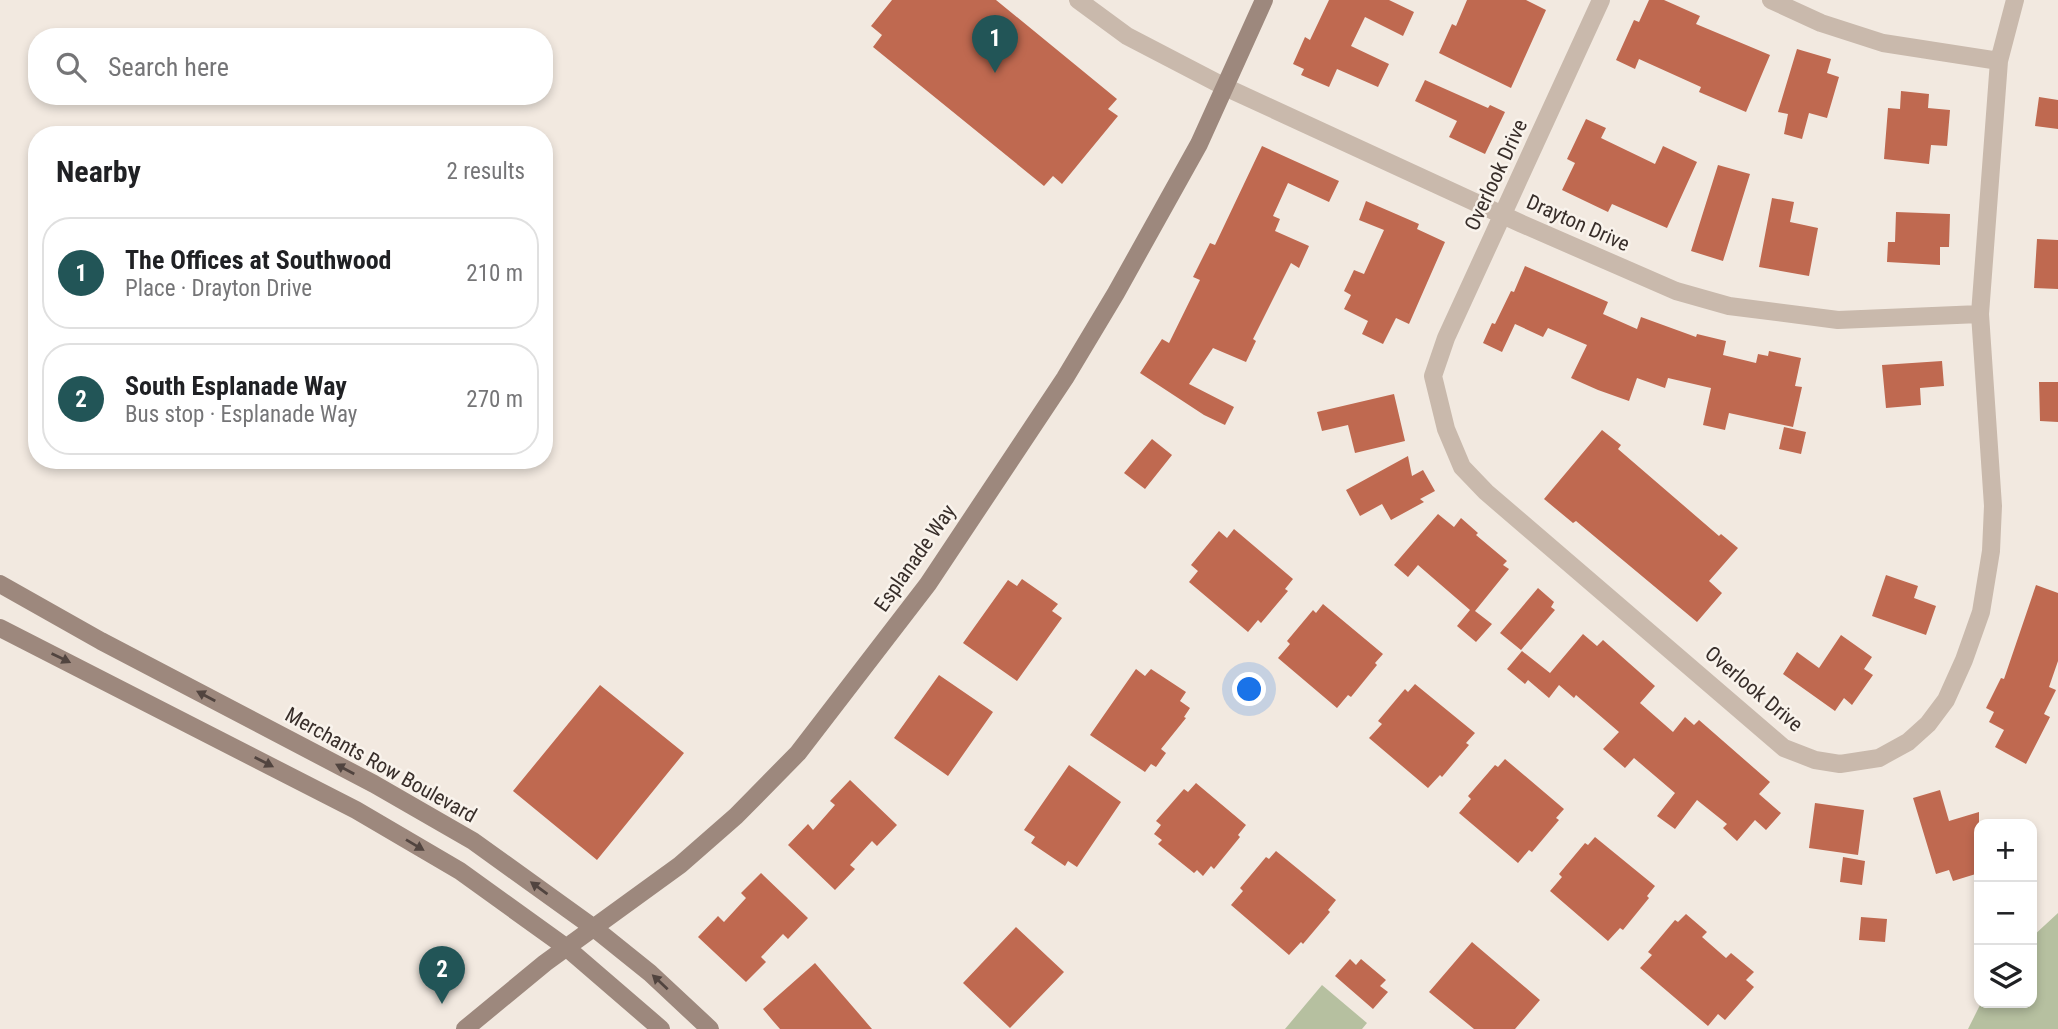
<!DOCTYPE html>
<html lang="en">
<head>
<meta charset="utf-8">
<style>
  :root { --surface:#fff; --page:#f2f2f2; --text:#202124; --muted:#757577; --line:#e0e0e0; --accent:#225557 }
  body { margin:0; font-family:"Roboto Condensed",sans-serif; background:var(--page); color:var(--text) }
  .controls { position:absolute; right:21px; bottom:21px; display:grid; overflow:hidden; border-radius:14px; box-shadow:0 4px 10px #0003 }
  .controls button { width:63px; height:63px; display:grid; place-items:center; padding:0; border:0; border-bottom:2px solid var(--line); background:var(--surface); color:var(--text); font:35px sans-serif }
  .you { position:absolute; left:1250px; top:690px; width:24px; height:24px; margin:-18px; border:5px solid #fff; border-radius:50%; background:#1a73e8; box-shadow:0 0 0 10px #1a73e833 }
  .badge { display:grid; place-items:center; width:46px; height:46px; border-radius:50%; background:var(--accent); color:#fff; font-size:23px; font-weight:700 }
  .pin { position:absolute; translate:-50% -58px; filter:drop-shadow(0 2px 4px #0008) }
  .pin::after { content:''; position:absolute; top:37px; width:24px; height:21px; background:inherit; clip-path:polygon(0 0,100% 0,50% 100%) }
  .list { margin:0; padding:0; list-style:none }
  h2 { display:flex; justify-content:space-between; align-items:center; height:91px; margin:0; padding:0 28px; font-size:30px }
  h2 small { font-size:23px; font-weight:400; color:var(--muted) }
  .list li { display:grid; grid-template-columns:46px 1fr auto; gap:21px; align-items:center; box-sizing:border-box; height:112px; margin:0 14px 14px; padding:0 14px; border:2px solid var(--line); border-radius:28px }
  .list b { display:block; font-size:26px; white-space:nowrap }
  .list p { margin:0; font-size:23px; white-space:nowrap; color:var(--muted) }
  .list em { font-size:23px; font-style:normal; color:var(--muted) }
  .icon { flex:none; width:38px; height:38px; fill:none; stroke:currentColor; stroke-width:2; stroke-linecap:round; stroke-linejoin:round }
  .map { position:relative; flex:none; width:2058px; height:1029px; overflow:hidden }
  .search { position:absolute; background:var(--surface); box-shadow:0 4px 10px #0003; left:28px; top:28px; width:525px; height:77px; display:flex; align-items:center; gap:18px; box-sizing:border-box; padding:0 24px; border-radius:28px; color:var(--muted); font-size:26px }
  .panel { position:absolute; background:var(--surface); box-shadow:0 4px 10px #0003; left:28px; top:126px; width:525px; height:343px; border-radius:28px }
  .map>svg:first-child { display:block }
  .green { fill:#b6c0a0 }
  .building { fill:#bf6950 }
  .lines { fill:none; stroke-linecap:round; stroke-linejoin:round }
  .street { stroke:#c9b9ac; stroke-width:18 }
  .secondary { stroke:#9d887d; stroke-width:18 }
  .oneway { fill:#51443f }
  .labels { text-anchor:middle; dominant-baseline:central; stroke-width:5; stroke-linejoin:round; paint-order:stroke }
  .street-label { font-size:21px; fill:#382e2a; stroke:#f9f3ec }
</style>
</head>
<body>
<div class="map">
<svg width="2058" height="1029" viewBox="0 0 2058 1029">
  <rect width="100%" height="100%" fill="#f2e9e0"/>
  <path class="green" d="M 2058,913 L 2058,1029 L 1968,1029 L 1981,1003 L 2032,1003 L 2032,937 Z
    M 1322,985 L 1367,1023 L 1362,1029 L 1285,1029 Z"/>
  <path class="building" d="M 892,0 L 996,0 L 1117,99 L 1108,109 L 1118,116 L 1062,184 L 1053,176 L 1044,186 L 873,47 L 882,35 L 871,26 Z
    M 1329,0 L 1389,0 L 1414,12 L 1403,36 L 1365,17 L 1351,46 L 1389,64 L 1378,87 L 1337,69 L 1329,87 L 1301,75 L 1304,69 L 1293,64 L 1305,37 L 1310,40 Z
    M 1467,0 L 1526,0 L 1546,10 L 1511,88 L 1439,53 L 1452,24 L 1456,26 Z
    M 1649,0 L 1664,0 L 1700,16 L 1696,24 L 1770,55 L 1746,112 L 1699,92 L 1701,87 L 1639,59 L 1635,69 L 1616,60 L 1634,20 L 1639,22 Z
    M 1797,49 L 1831,59 L 1827,73 L 1839,77 L 1827,118 L 1809,113 L 1802,139 L 1784,134 L 1788,114 L 1778,112 Z
    M 1425,80 L 1488,108 L 1490,105 L 1505,112 L 1485,154 L 1449,137 L 1457,121 L 1415,101 Z
    M 1901,91 L 1929,94 L 1928,108 L 1950,110 L 1947,146 L 1931,145 L 1929,164 L 1884,159 L 1888,108 L 1900,109 Z
    M 2039,97 L 2058,100 L 2058,129 L 2035,126 Z
    M 1586,119 L 1606,128 L 1601,138 L 1655,164 L 1663,146 L 1697,162 L 1667,228 L 1612,204 L 1608,212 L 1562,190 L 1575,163 L 1567,159 Z
    M 1262,146 L 1339,181 L 1329,202 L 1288,183 L 1273,216 L 1280,219 L 1275,231 L 1309,246 L 1299,268 L 1291,263 L 1253,339 L 1256,341 L 1246,362 L 1213,348 L 1189,384 L 1234,407 L 1225,425 L 1204,415 L 1140,373 L 1162,339 L 1169,343 L 1200,280 L 1193,277 L 1210,243 L 1215,245 Z
    M 1718,165 L 1750,174 L 1723,261 L 1691,251 Z
    M 1772,198 L 1794,202 L 1790,222 L 1818,228 L 1809,276 L 1759,267 Z
    M 1366,201 L 1419,224 L 1417,229 L 1445,242 L 1409,324 L 1396,318 L 1383,344 L 1362,334 L 1368,321 L 1344,309 L 1351,295 L 1344,291 L 1354,270 L 1364,274 L 1384,230 L 1359,220 Z
    M 1896,212 L 1950,214 L 1949,247 L 1940,247 L 1940,265 L 1887,262 L 1888,242 L 1895,242 Z
    M 2037,239 L 2058,240 L 2058,289 L 2034,288 Z
    M 1525,266 L 1608,302 L 1603,314 L 1637,329 L 1641,317 L 1696,337 L 1697,334 L 1726,341 L 1723,355 L 1756,363 L 1758,354 L 1768,356 L 1769,351 L 1801,358 L 1795,386 L 1802,387 L 1793,427 L 1729,413 L 1725,430 L 1703,425 L 1711,388 L 1668,378 L 1665,388 L 1637,378 L 1629,401 L 1598,390 L 1571,378 L 1587,345 L 1548,328 L 1543,337 L 1515,324 L 1502,352 L 1483,343 L 1492,323 L 1495,324 L 1511,291 L 1514,292 Z
    M 1942,361 L 1944,386 L 1920,388 L 1921,405 L 1886,408 L 1882,365 Z
    M 2039,382 L 2058,382 L 2058,422 L 2040,421 Z
    M 1394,394 L 1405,441 L 1355,453 L 1348,425 L 1322,431 L 1317,412 Z
    M 1784,427 L 1806,432 L 1801,454 L 1779,449 Z
    M 1602,430 L 1621,445 L 1618,449 L 1719,536 L 1721,534 L 1738,548 L 1709,581 L 1722,593 L 1697,622 L 1576,521 L 1573,523 L 1544,499 Z
    M 1152,439 L 1172,455 L 1145,489 L 1124,473 Z
    M 1408,456 L 1412,476 L 1423,470 L 1435,491 L 1420,499 L 1424,502 L 1391,520 L 1382,504 L 1360,516 L 1346,490 Z
    M 1438,514 L 1454,527 L 1461,518 L 1478,533 L 1476,535 L 1507,561 L 1503,565 L 1509,569 L 1475,611 L 1492,624 L 1476,642 L 1457,626 L 1470,610 L 1418,565 L 1408,577 L 1394,565 Z
    M 1234,529 L 1293,579 L 1285,589 L 1288,591 L 1261,623 L 1258,620 L 1248,632 L 1189,582 L 1198,571 L 1191,565 L 1219,531 L 1227,538 Z
    M 1886,575 L 1918,586 L 1914,598 L 1936,606 L 1926,635 L 1872,616 Z
    M 1022,579 L 1058,604 L 1052,611 L 1062,618 L 1017,681 L 963,643 L 1008,580 L 1017,586 Z
    M 2036,585 L 2058,593 L 2058,661 L 2049,687 L 2056,690 L 2044,714 L 2050,717 L 2026,764 L 1995,747 L 2004,730 L 1989,722 L 1994,712 L 1986,708 L 2001,678 L 2004,679 Z
    M 1538,588 L 1554,602 L 1551,607 L 1555,610 L 1521,650 L 1500,633 Z
    M 1323,604 L 1383,654 L 1375,663 L 1377,665 L 1351,697 L 1348,695 L 1337,708 L 1278,658 L 1290,644 L 1287,641 L 1313,610 L 1316,613 Z
    M 1583,634 L 1597,646 L 1603,640 L 1655,686 L 1640,703 L 1673,732 L 1685,717 L 1694,725 L 1699,720 L 1770,782 L 1759,794 L 1781,813 L 1766,830 L 1755,820 L 1737,841 L 1723,828 L 1727,824 L 1697,800 L 1675,829 L 1657,816 L 1675,793 L 1634,758 L 1625,768 L 1603,749 L 1619,732 L 1576,695 L 1574,698 L 1559,685 L 1549,698 L 1528,680 L 1525,684 L 1507,669 L 1522,651 L 1550,673 Z
    M 1841,635 L 1872,657 L 1864,669 L 1873,675 L 1852,705 L 1844,698 L 1835,711 L 1783,674 L 1797,652 L 1819,668 Z
    M 1136,669 L 1145,676 L 1151,669 L 1186,692 L 1180,701 L 1190,708 L 1184,717 L 1186,718 L 1161,749 L 1166,753 L 1156,767 L 1151,764 L 1145,772 L 1090,735 Z
    M 939,675 L 993,712 L 948,776 L 894,738 Z
    M 1415,684 L 1475,733 L 1466,743 L 1469,745 L 1442,777 L 1440,775 L 1428,788 L 1369,738 L 1382,724 L 1378,721 L 1405,689 L 1408,692 Z
    M 600,685 L 684,753 L 597,860 L 513,791 Z
    M 1505,759 L 1564,809 L 1556,818 L 1559,820 L 1532,852 L 1529,850 L 1518,863 L 1459,813 L 1471,799 L 1468,796 L 1495,765 L 1498,767 Z
    M 1069,765 L 1121,802 L 1077,867 L 1068,861 L 1065,866 L 1031,843 L 1035,837 L 1024,830 Z
    M 850,780 L 897,825 L 877,846 L 872,841 L 850,865 L 855,869 L 835,890 L 788,845 L 808,824 L 813,830 L 835,805 L 830,801 Z
    M 1196,783 L 1246,825 L 1238,835 L 1240,837 L 1214,869 L 1211,866 L 1203,876 L 1197,870 L 1194,873 L 1158,844 L 1162,840 L 1154,834 L 1161,825 L 1156,821 L 1184,789 L 1188,792 Z
    M 1940,790 L 1949,821 L 1979,812 L 1979,873 L 1953,881 L 1949,870 L 1936,874 L 1913,798 Z
    M 1815,803 L 1864,810 L 1858,855 L 1809,848 Z
    M 1595,837 L 1655,886 L 1647,896 L 1649,898 L 1623,930 L 1620,928 L 1608,941 L 1550,891 L 1562,877 L 1559,874 L 1585,843 L 1588,845 Z
    M 1276,851 L 1336,900 L 1328,910 L 1330,912 L 1303,944 L 1301,942 L 1289,955 L 1231,905 L 1243,891 L 1240,888 L 1266,857 L 1269,859 Z
    M 1843,857 L 1865,861 L 1862,885 L 1840,882 Z
    M 761,873 L 808,918 L 788,939 L 783,934 L 761,957 L 766,962 L 746,982 L 698,937 L 718,916 L 724,922 L 746,898 L 741,893 Z
    M 1686,914 L 1707,932 L 1702,937 L 1726,958 L 1731,953 L 1754,972 L 1746,980 L 1754,987 L 1725,1020 L 1718,1014 L 1708,1026 L 1640,968 L 1652,955 L 1648,952 L 1675,920 L 1678,922 Z
    M 1861,917 L 1887,919 L 1885,942 L 1859,940 Z
    M 1016,927 L 1064,972 L 1010,1028 L 963,983 Z
    M 1472,942 L 1540,1000 L 1515,1029 L 1474,1029 L 1429,992 Z
    M 1350,959 L 1356,965 L 1361,959 L 1386,980 L 1380,986 L 1388,992 L 1373,1009 L 1335,976 Z
    M 815,963 L 847,1000 L 872,1029 L 780,1029 L 773,1021 L 763,1009 Z"/>
  <g class="lines">
    <path class="street" d="M 1078,0 L 1127,36 L 1225,87 L 1520,223 L 1676,291 L 1729,306 L 1838,320 L 1980,314
      M 1601,0 L 1446,338 L 1433,376 L 1446,429 L 1462,467 L 1486,492 L 1784,748 L 1815,760 L 1840,764 L 1879,758 L 1908,742 L 1928,724 L 1946,700 L 1964,660 L 1981,612 L 1991,551 L 1993,506 L 1980,314 L 1999,61 L 2015,0
      M 1771,0 L 1821,23 L 1883,43 L 1999,61"/>
    <path class="secondary" d="M 0,584 L 101,641 L 374,784 L 473,841 L 594,928 L 650,973 L 710,1029
      M 0,628 L 356,810 L 460,871 L 567,948 L 661,1029
      M 465,1029 L 545,963 L 680,865 L 736,816 L 798,753 L 928,584 L 1065,378 L 1116,293 L 1199,144 L 1264,0"/>
  </g>
  <defs><path id="oneway-solid" d="M-6-.8H1V-3.2L6.5 0L1 3.2V.8H-6Z" transform="scale(1.75)"/></defs>
  <g class="oneway">
    <use href="#oneway-solid" transform="translate(61 658) rotate(26)"/>
    <use href="#oneway-solid" transform="translate(206 696) rotate(-152)"/>
    <use href="#oneway-solid" transform="translate(264 762) rotate(27)"/>
    <use href="#oneway-solid" transform="translate(345 769) rotate(-152)"/>
    <use href="#oneway-solid" transform="translate(415 845) rotate(31)"/>
    <use href="#oneway-solid" transform="translate(539 888) rotate(-144)"/>
    <use href="#oneway-solid" transform="translate(660 982) rotate(-137)"/>
  </g>
  <g class="labels">
    <g class="street-label">
      <text transform="translate(1496 175) rotate(-65)">Overlook Drive</text>
      <text transform="translate(1578 223) rotate(24)">Drayton Drive</text>
      <text transform="translate(915 558) rotate(-55)">Esplanade Way</text>
      <text transform="translate(1754 689) rotate(40)">Overlook Drive</text>
      <text transform="translate(381 765) rotate(29)">Merchants Row Boulevard</text>
    </g>
  </g>
</svg>
<div class="controls">
<button>+</button>
<button>−</button>
<button><svg class="icon" aria-label="layers" viewBox="0 0 24 24"><path d="M12 4l9 5-9 5-9-5zM3 14l9 5 9-5"/></svg></button>
</div>
<div class="you"></div>
<div class="pin badge" style="left:995px;top:73px">1</div>
<div class="pin badge" style="left:442px;top:1004px">2</div>
<div class="search"><svg class="icon" aria-label="search" viewBox="0 0 24 24"><circle cx="10" cy="10" r="6"/><path d="M15 15l6 6"/></svg>Search here</div>
<section class="panel">
<h2>Nearby<small>2 results</small></h2>
<ul class="list">
<li><span class="badge">1</span><div><b>The Offices at Southwood</b><p>Place · Drayton Drive</p></div><em>210 m</em></li>
<li><span class="badge">2</span><div><b>South Esplanade Way</b><p>Bus stop · Esplanade Way</p></div><em>270 m</em></li>
</ul>
</section>
</div>
</body>
</html>
